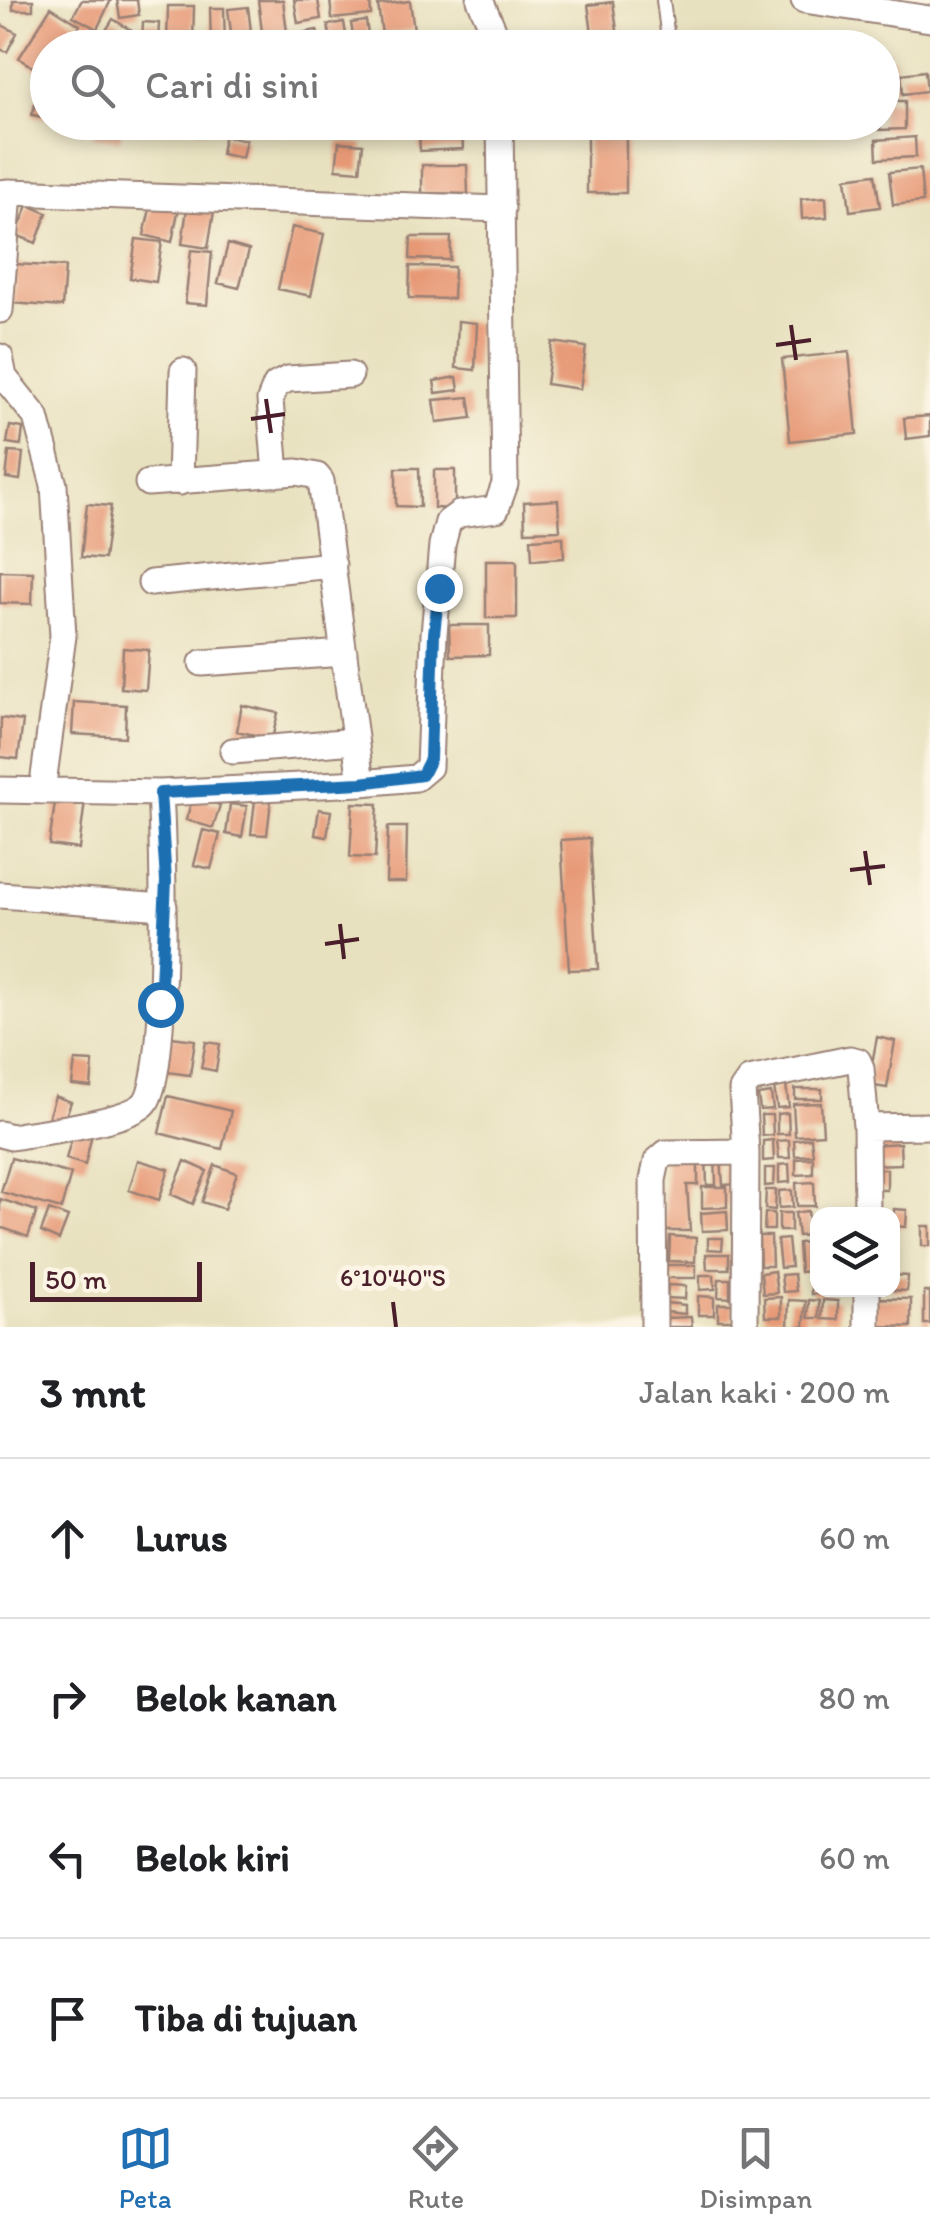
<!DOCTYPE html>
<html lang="id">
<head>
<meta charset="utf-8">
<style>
  :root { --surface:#fff; --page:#f2f2f2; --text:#202124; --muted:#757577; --line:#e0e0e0; --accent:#1f6fb2 }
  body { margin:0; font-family:Itim,sans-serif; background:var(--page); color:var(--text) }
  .controls { position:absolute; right:30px; bottom:30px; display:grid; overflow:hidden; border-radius:20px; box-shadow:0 5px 15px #0003 }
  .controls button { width:90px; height:90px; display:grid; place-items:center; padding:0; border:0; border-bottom:2px solid var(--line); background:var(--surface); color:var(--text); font:50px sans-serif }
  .scale { position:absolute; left:30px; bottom:25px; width:172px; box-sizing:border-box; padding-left:10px; border:5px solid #4a1f2b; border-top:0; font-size:28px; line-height:35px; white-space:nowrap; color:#4a1f2b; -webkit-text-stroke:8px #fcf5e5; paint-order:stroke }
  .stop { position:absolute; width:30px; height:30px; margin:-22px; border:8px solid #1f6fb2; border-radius:50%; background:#fff }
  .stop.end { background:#1f6fb2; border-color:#fff; box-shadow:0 2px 10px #0008 }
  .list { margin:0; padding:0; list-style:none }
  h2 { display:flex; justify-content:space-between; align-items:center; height:130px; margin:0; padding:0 40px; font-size:42px }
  h2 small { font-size:32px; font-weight:400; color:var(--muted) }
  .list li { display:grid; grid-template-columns:65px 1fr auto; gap:30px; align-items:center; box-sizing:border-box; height:160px; padding:0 40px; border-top:2px solid var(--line) }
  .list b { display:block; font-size:38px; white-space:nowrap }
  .list em { font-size:32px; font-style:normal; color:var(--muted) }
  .icon { flex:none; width:55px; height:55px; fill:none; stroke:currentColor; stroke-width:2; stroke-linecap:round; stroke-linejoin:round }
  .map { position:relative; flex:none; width:930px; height:1327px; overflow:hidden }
  .search { position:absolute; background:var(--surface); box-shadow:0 5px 15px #0003; left:30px; right:30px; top:30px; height:110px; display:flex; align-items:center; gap:25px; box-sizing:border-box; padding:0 35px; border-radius:55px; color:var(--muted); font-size:38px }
  .sheet { height:770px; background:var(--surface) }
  nav { display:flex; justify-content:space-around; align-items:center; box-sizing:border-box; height:140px; border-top:2px solid var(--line); background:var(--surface); font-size:28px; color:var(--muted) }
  nav a { display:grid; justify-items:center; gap:5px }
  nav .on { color:var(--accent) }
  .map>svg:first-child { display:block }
  .building { fill:#e79976 }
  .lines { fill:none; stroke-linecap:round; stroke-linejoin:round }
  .service-casing { stroke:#998075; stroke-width:16 }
  .minor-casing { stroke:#998075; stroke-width:29 }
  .service { stroke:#fff; stroke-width:12 }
  .minor { stroke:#fff; stroke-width:25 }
  .route { stroke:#1f6fb2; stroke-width:12 }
  .ticks { fill:none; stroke:#4a1f2b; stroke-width:4 }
  .ticks-label { font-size:25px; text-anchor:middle; fill:#4a1f2b; stroke:#fcf5e5; stroke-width:10; stroke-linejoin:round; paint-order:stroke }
</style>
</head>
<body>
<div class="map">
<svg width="930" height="1327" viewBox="0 0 930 1327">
  <rect width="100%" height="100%" fill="#fcf5e5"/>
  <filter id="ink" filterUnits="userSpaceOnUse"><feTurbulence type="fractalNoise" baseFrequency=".01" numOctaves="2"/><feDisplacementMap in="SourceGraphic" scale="20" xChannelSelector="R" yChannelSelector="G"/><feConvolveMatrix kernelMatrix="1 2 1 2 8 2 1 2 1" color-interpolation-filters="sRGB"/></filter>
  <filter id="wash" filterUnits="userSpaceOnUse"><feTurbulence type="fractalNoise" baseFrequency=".0048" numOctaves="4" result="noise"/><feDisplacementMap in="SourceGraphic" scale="40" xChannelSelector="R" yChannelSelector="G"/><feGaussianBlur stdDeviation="2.25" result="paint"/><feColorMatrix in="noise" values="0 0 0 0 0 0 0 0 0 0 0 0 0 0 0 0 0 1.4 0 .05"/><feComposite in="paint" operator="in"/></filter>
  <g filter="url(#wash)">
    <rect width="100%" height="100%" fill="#e8e1bf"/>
    <g id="blocks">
      <path class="building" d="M 13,0 L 33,0 L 33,10 L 13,10 Z
        M 82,0 L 111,0 L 97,29 L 73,16 Z
        M 117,0 L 137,0 L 139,15 L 120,18 Z
        M 258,0 L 283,0 L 289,48 L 264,48 Z
        M 294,0 L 318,0 L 321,19 L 298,23 Z
        M 330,0 L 370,0 L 371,15 L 332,19 Z
        M 410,1 L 414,30 L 382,35 L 378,5 Z
        M 613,2 L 619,45 L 594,48 L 588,5 Z
        M 168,6 L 194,6 L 193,43 L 167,42 Z
        M 51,7 L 80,25 L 66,48 L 48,48 L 48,77 L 19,58 Z
        M 248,7 L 253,48 L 233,48 L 228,9 Z
        M 210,8 L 224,8 L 225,48 L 211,48 Z
        M 113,19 L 132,31 L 122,48 L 95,48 Z
        M 366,21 L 370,48 L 355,48 L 351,23 Z
        M 143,22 L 159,23 L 158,45 L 142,44 Z
        M 344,22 L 348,48 L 332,48 L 328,25 Z
        M 0,24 L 17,33 L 7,52 L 0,49 Z
        M 317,30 L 321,48 L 298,48 L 296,34 Z
        M 430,36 L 487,42 L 487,48 L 429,48 Z
        M 893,57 L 897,88 L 882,89 L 882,58 Z
        M 925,71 L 927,91 L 903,94 L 901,74 Z
        M 36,99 L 48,101 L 48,118 L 32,115 Z
        M 882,101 L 905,101 L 905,129 L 880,130 Z
        M 60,122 L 86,122 L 85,130 L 60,127 Z
        M 95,122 L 122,122 L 120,140 L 93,137 Z
        M 198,122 L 223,122 L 223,128 L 199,130 Z
        M 587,122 L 626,122 L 626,193 L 587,193 Z
        M 462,131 L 463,149 L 420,151 L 419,133 Z
        M 224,136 L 246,140 L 242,158 L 221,154 Z
        M 915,137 L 916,157 L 877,159 L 876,140 Z
        M 339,142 L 363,144 L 360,171 L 336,169 Z
        M 422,165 L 467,165 L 468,194 L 422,193 Z
        M 920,169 L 923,202 L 893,205 L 889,172 Z
        M 875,174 L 880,207 L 850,211 L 846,178 Z
        M 826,197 L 827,217 L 802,219 L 801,199 Z
        M 152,200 L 179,207 L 172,242 L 144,235 Z
        M 188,201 L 215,205 L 208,248 L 182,244 Z
        M 28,205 L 47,213 L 36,243 L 16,235 Z
        M 292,227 L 324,234 L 311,296 L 278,289 Z
        M 411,237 L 451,237 L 450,260 L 410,259 Z
        M 136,239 L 162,242 L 156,282 L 130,278 Z
        M 228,244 L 249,250 L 239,288 L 218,283 Z
        M 191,250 L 212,252 L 207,305 L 185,303 Z
        M 15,264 L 65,267 L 62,307 L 13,303 Z
        M 410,266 L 454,267 L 453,299 L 409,298 Z
        M 458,321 L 477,323 L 475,370 L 456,368 Z
        M 552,342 L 586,347 L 580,389 L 546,384 Z
        M 849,352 L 857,434 L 790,441 L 782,359 Z
        M 457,377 L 459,390 L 436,393 L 434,381 Z
        M 469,397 L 472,418 L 437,422 L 434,400 Z
        M 930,416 L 930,436 L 906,439 L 904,418 Z
        M 10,426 L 23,428 L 21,445 L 7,443 Z
        M 9,452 L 23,453 L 20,480 L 6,478 Z
        M 396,468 L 419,468 L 420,507 L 396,506 Z
        M 434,470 L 455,470 L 455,509 L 434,508 Z
        M 558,500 L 560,530 L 525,531 L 524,502 Z
        M 87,504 L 111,506 L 104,559 L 81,557 Z
        M 563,537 L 564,558 L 532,560 L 531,539 Z
        M 486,560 L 517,560 L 517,618 L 486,618 Z
        M 0,571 L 33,572 L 32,604 L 0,603 Z
        M 449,625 L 489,625 L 489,655 L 450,656 Z
        M 123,648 L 149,650 L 146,690 L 121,688 Z
        M 74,702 L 126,705 L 125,737 L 72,734 Z
        M 242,705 L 278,713 L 272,739 L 237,731 Z
        M 1,718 L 23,721 L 18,759 L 0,757 Z
        M 56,796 L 85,800 L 79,849 L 49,845 Z
        M 193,797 L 220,805 L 213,828 L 186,820 Z
        M 255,800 L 271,801 L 267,835 L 251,834 Z
        M 353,803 L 378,804 L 375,858 L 350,857 Z
        M 230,804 L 247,806 L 242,837 L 226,834 Z
        M 319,809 L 331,811 L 327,837 L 315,835 Z
        M 388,827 L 407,827 L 406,882 L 386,882 Z
        M 203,830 L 220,834 L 211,869 L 194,865 Z
        M 590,838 L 598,969 L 569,970 L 561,840 Z
        M 164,1036 L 195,1040 L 190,1075 L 159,1071 Z
        M 877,1037 L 895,1041 L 887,1088 L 868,1085 Z
        M 206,1042 L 220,1044 L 216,1071 L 201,1068 Z
        M 75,1061 L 93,1062 L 91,1087 L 72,1085 Z
        M 786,1085 L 789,1107 L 777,1108 L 774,1087 Z
        M 795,1089 L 822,1089 L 822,1099 L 795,1099 Z
        M 771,1093 L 773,1109 L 760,1110 L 758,1095 Z
        M 55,1096 L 71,1102 L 63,1124 L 48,1118 Z
        M 168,1096 L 231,1111 L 222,1149 L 159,1133 Z
        M 821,1103 L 823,1134 L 795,1136 L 793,1104 Z
        M 788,1113 L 789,1134 L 777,1134 L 777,1114 Z
        M 761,1115 L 772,1115 L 773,1135 L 762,1136 Z
        M 74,1129 L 92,1134 L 85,1165 L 66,1159 Z
        M 811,1138 L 813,1155 L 795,1156 L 794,1140 Z
        M 773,1140 L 774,1160 L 763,1161 L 763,1141 Z
        M 789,1140 L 790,1158 L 779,1158 L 777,1141 Z
        M 900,1143 L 901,1164 L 873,1165 L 872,1145 Z
        M 715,1155 L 716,1185 L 707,1185 L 706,1156 Z
        M 665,1156 L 698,1156 L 698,1185 L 687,1185 L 690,1231 L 665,1231 Z
        M 11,1158 L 71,1174 L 61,1209 L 1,1192 Z
        M 735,1158 L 737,1184 L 723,1185 L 721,1159 Z
        M 813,1158 L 813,1174 L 796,1175 L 796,1159 Z
        M 138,1160 L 169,1169 L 159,1200 L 129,1190 Z
        M 185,1161 L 207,1171 L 193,1204 L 171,1194 Z
        M 789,1164 L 790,1182 L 779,1183 L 779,1165 Z
        M 215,1165 L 237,1173 L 224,1209 L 202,1202 Z
        M 765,1168 L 775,1168 L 774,1185 L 765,1186 Z
        M 873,1169 L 887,1169 L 887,1190 L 874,1190 Z
        M 814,1182 L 815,1206 L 797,1206 L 796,1183 Z
        M 702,1187 L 727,1187 L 727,1207 L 702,1208 Z
        M 766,1190 L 776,1190 L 775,1210 L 765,1209 Z
        M 792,1190 L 793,1207 L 779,1208 L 779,1191 Z
        M 0,1199 L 37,1211 L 28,1237 L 0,1227 Z
        M 894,1209 L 907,1210 L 906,1227 L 893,1226 Z
        M 49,1210 L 68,1217 L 59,1240 L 41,1232 Z
        M 727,1211 L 728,1230 L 702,1231 L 701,1213 Z
        M 808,1211 L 811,1235 L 798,1236 L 795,1213 Z
        M 765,1213 L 774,1213 L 774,1230 L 764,1230 Z
        M 779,1213 L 791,1213 L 791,1231 L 779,1231 Z
        M 922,1226 L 930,1226 L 930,1246 L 922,1246 Z
        M 670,1236 L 696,1238 L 695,1262 L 669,1261 Z
        M 759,1236 L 771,1236 L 772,1266 L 760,1266 Z
        M 708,1238 L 723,1238 L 722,1250 L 708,1249 Z
        M 788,1239 L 791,1267 L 780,1268 L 777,1240 Z
        M 818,1241 L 818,1270 L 800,1272 L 798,1243 Z
        M 706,1254 L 729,1254 L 729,1269 L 707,1269 Z
        M 666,1265 L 696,1265 L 696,1278 L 666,1278 Z
        M 774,1271 L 777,1293 L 763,1294 L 761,1273 Z
        M 794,1274 L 796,1291 L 783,1292 L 781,1275 Z
        M 700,1275 L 714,1275 L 715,1289 L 700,1290 Z
        M 893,1275 L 908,1276 L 907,1291 L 892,1290 Z
        M 719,1279 L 730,1279 L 730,1298 L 718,1297 Z
        M 811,1280 L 818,1280 L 818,1290 L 831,1290 L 831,1294 L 811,1294 Z
        M 668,1285 L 686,1286 L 685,1299 L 667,1298 Z
        M 924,1292 L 930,1292 L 930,1324 L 924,1324 Z
        M 698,1296 L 714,1297 L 714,1315 L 698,1315 Z
        M 781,1297 L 781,1317 L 765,1317 L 764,1298 Z
        M 874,1298 L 911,1299 L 911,1327 L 874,1326 Z
        M 789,1300 L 806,1301 L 804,1327 L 788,1327 Z
        M 809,1300 L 819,1301 L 819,1318 L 808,1318 Z
        M 823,1300 L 838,1301 L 838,1320 L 822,1319 Z
        M 666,1303 L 685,1305 L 685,1314 L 666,1312 Z
        M 718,1304 L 734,1304 L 733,1320 L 718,1320 Z
        M 691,1317 L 692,1327 L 666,1327 L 665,1318 Z"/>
    </g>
  </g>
  <g filter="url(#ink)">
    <use href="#blocks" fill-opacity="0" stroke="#998075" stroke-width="2.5"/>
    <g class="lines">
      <g class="service-casing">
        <path id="service" d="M 663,0 L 669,48"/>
      </g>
      <g class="minor-casing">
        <path id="minor" d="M 480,0 L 495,34 L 496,48
          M 804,0 L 930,19
          M 9,192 L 502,209
          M 0,193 L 9,192 L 0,310
          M 0,357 L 4,377 L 36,417 L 54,485 L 63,636 L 42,791
          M 276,474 L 270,400 L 276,385 L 288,379 L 350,375
          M 180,482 L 183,371
          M 148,483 L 297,472 L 317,476 L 321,481 L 361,783
          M 151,583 L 333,565
          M 202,663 L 344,653
          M 233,751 L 355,741
          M 0,790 L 160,793 L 361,783 L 416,778 L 429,767 L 434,634 L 442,545 L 448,522 L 459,514 L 496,509 L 505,484 L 500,122
          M 0,895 L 164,907
          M 866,1127 L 930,1126
          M 0,1134 L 11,1137 C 39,1132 126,1122 144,1104 C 170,1079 163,839 160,793
          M 867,1290 L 867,1327
          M 654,1327 L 653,1180 L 657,1161 L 666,1153 L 746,1152
          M 745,1327 L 746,1152 L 742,1090 L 749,1080 L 850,1059 L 858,1061 L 861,1068 L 866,1127 L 867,1214"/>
      </g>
      <use href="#service" class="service"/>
      <use href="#minor" class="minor"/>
    </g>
  </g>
  <g class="lines" filter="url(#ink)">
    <path class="route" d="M 160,1004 L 166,881 L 160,793 L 361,783 L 422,775 L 430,759 L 434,634 L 439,588"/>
  </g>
  <path class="ticks" d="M 791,325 L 796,360M 776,345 L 811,340M 266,399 L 271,433M 251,419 L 285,414M 865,851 L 870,885M 850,870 L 885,866M 340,924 L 344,959M 325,944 L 359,939M 393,1302 L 396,1327"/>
  <g class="ticks-label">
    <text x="393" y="1286">6°10'40"S</text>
  </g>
</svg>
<div class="controls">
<button><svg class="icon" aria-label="layers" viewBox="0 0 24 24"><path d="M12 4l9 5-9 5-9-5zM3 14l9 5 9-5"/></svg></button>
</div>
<div class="scale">50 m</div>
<div class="stop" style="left:160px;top:1004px"></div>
<div class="stop end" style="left:439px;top:588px"></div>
<div class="search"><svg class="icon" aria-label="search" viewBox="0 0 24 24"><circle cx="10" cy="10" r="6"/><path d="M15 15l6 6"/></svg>Cari di sini</div>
</div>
<section class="sheet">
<h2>3 mnt<small>Jalan kaki · 200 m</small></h2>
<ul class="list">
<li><svg class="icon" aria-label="ahead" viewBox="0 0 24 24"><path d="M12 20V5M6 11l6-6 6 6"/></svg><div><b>Lurus</b></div><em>60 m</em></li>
<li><svg class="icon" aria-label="right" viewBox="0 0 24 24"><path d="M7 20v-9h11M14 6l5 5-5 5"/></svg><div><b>Belok kanan</b></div><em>80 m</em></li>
<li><svg class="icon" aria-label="left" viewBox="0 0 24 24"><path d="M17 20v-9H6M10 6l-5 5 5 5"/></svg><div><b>Belok kiri</b></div><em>60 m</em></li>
<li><svg class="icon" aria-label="arrive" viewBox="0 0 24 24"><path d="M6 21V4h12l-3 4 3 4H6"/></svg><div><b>Tiba di tujuan</b></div></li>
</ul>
</section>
<nav>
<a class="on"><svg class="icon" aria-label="map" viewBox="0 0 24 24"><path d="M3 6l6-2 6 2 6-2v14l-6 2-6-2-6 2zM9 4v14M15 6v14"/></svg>Peta</a>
<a><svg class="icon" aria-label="directions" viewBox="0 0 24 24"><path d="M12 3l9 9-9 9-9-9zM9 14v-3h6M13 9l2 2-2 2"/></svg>Rute</a>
<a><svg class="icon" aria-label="saved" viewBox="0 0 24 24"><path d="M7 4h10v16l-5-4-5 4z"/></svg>Disimpan</a>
</nav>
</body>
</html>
